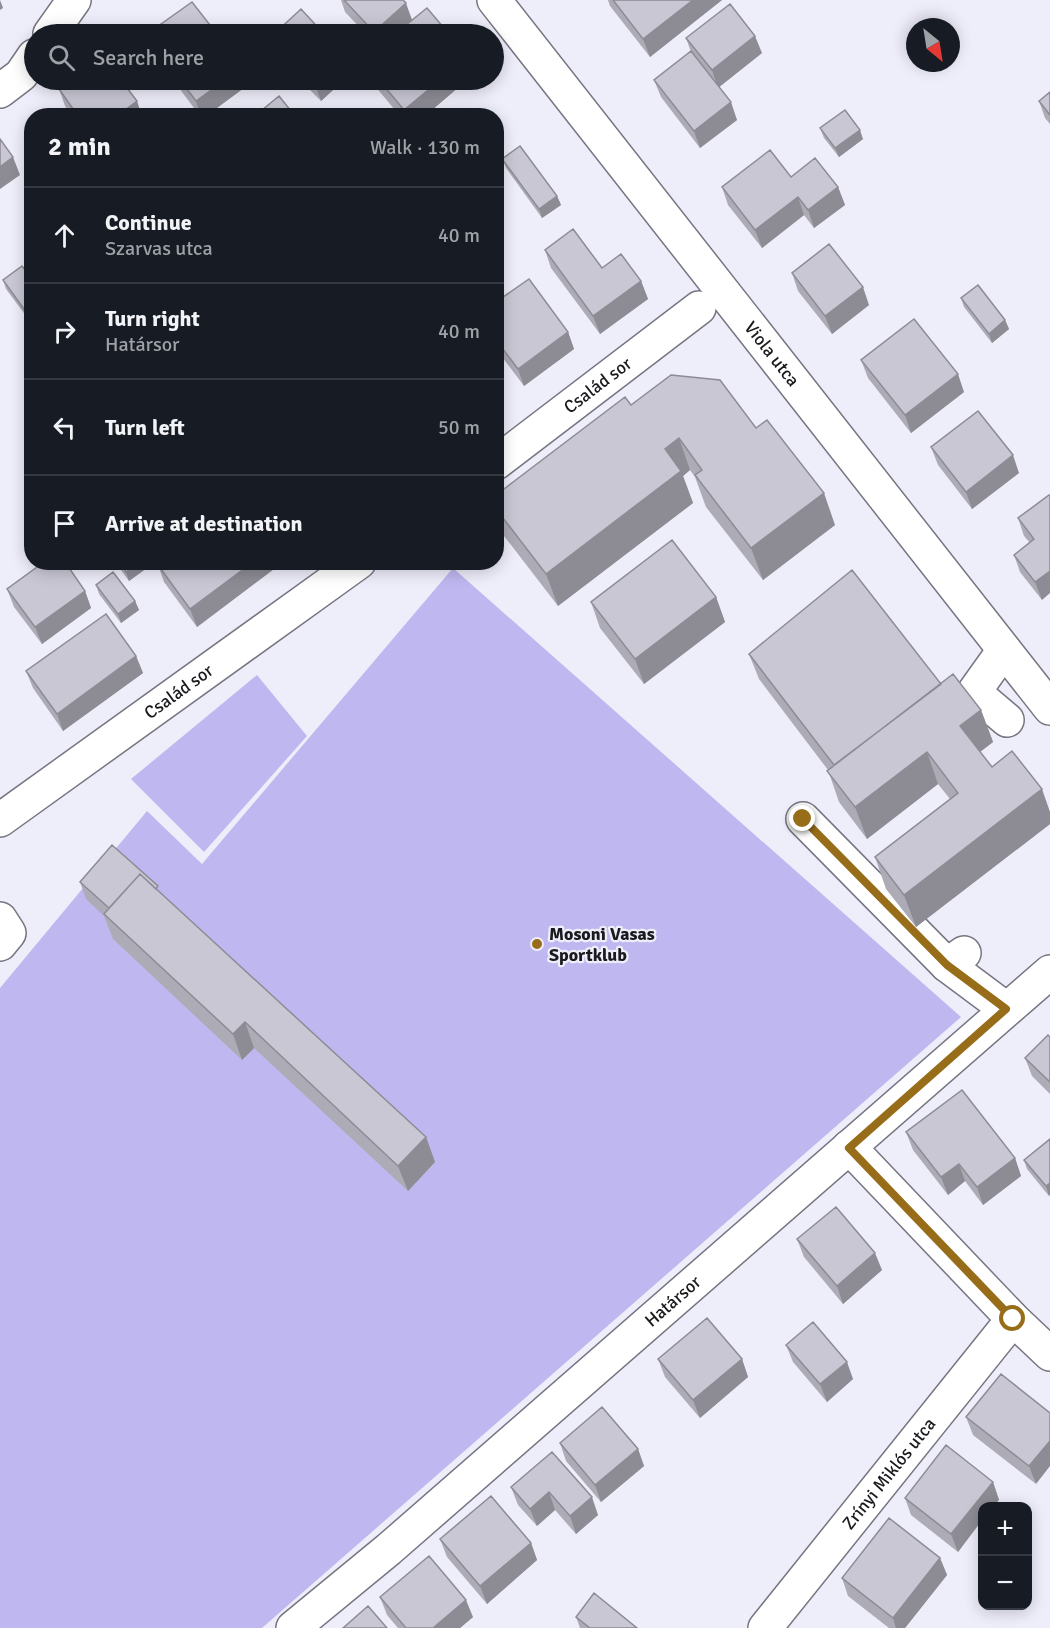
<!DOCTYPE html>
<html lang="en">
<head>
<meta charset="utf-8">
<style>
  :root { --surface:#171b24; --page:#20242c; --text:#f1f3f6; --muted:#9ea1a6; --line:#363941 }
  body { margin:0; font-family:Signika,sans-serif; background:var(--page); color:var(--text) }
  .controls { position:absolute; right:18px; bottom:18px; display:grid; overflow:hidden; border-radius:12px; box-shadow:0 3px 15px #0003 }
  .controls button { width:54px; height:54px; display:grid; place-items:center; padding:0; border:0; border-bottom:2px solid var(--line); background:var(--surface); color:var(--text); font:30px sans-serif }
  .compass { position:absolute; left:906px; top:18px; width:54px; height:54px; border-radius:50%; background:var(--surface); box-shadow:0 3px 15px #0003; rotate:150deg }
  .stop { position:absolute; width:18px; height:18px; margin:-14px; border:4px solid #976d19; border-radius:50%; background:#fff }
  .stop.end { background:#976d19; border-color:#fff; box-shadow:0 2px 6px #0008 }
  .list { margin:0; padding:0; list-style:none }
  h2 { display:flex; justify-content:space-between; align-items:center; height:78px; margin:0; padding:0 24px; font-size:26px }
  h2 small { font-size:20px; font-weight:400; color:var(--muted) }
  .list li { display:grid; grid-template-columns:39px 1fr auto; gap:18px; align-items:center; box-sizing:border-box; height:96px; padding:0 24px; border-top:2px solid var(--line) }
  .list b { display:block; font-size:22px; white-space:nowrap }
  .list p { margin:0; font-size:20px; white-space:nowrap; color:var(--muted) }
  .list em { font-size:20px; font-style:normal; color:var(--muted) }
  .icon { flex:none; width:33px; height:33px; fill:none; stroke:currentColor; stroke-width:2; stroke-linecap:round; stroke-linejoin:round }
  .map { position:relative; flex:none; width:1050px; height:1628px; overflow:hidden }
  .search { position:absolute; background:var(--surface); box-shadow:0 3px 15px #0003; left:24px; top:24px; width:480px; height:66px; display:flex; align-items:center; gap:15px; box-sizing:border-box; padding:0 21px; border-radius:33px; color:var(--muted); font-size:22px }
  .panel { position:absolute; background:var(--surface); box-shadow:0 3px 15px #0003; left:24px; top:108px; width:480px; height:462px; border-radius:24px }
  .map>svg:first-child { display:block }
  .green { fill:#bfb8f0 }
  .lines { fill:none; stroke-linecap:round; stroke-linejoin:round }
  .minor-casing { stroke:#767581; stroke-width:36 }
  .minor { stroke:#fff; stroke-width:33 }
  .wall { fill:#adabb6 }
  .shaded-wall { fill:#8d8b94 }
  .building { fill:#c9c7d4; stroke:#8d8b94; stroke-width:1.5 }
  .route { stroke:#976d19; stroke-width:8 }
  .poi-dot { fill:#976d19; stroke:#eeedfa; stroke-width:2 }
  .labels { text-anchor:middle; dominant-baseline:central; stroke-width:4.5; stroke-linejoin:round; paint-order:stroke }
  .street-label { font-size:18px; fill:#1a1a1e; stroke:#eeedfa }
  .poi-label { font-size:18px; font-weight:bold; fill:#1a1a1e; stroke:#eeedfa; text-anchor:start }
</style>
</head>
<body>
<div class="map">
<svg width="1050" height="1628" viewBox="0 0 1050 1628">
  <rect width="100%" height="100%" fill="#eeedfa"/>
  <path class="green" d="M 453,568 L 961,1017 L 262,1628 L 0,1628 L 0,988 L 147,811 L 202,864 Z
    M 257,675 L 307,736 L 204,852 L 131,779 Z"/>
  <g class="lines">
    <g class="minor-casing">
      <g id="minor">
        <path id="s1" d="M 494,0 L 1050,708"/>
        <path d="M 50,34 L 74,0"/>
        <path d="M 0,91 L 21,75 L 34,56"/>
        <path id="s2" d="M 496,463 L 699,308"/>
        <path d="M 1004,650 L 974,692 L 1007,720"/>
        <path d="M 803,819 L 947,965"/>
        <path id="s3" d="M 0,820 L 359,562"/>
        <path d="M 0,919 L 9,933 L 0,944"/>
        <path d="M 964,953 L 947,965 L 1006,1009"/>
        <path d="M 849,1147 L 1013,1319 L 1050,1354"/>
        <path id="s4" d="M 293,1628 L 389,1549 L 1050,972"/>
        <path id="s5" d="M 765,1628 L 1013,1319"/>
      </g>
    </g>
    <use href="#minor" class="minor"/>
  </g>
  <path class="wall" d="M 341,0 L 403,0 L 412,20 L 449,34 L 366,34 L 345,12 Z
    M 608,0 L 722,0 L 650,57 L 610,6 Z
    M 686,38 L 762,53 L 719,87 L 737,120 L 700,148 L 661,97 L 654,80 L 691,52 Z
    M 173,80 L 245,80 L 248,85 L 206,116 L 200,116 Z
    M 300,80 L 344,80 L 321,101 Z
    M 370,80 L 467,80 L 425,116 L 400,116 Z
    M 59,89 L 142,116 L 72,116 L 65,106 Z
    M 1050,92 L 1050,124 L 1045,118 L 1039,101 Z
    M 820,128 L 863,139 L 839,157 L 824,138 Z
    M 502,159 L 557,196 L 561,205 L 542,218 L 506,168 Z
    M 791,177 L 838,187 L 845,205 L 814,228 L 804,215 L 762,248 L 728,205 L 722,187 Z
    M 545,250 L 641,281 L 648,299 L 600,334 L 551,268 Z
    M 792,273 L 869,305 L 832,334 L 798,291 Z
    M 32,279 L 32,324 L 6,289 L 3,280 Z
    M 961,298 L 1005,320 L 1009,329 L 992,343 L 964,307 Z
    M 496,302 L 568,332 L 574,349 L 524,386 L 496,349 Z
    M 861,360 L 964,392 L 911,433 L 868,378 Z
    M 631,405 L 756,428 L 835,525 L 763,580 L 706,507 L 695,477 L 690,470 L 683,476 L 693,503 L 558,606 L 501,532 L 496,519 L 496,495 Z
    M 931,447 L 1019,473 L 972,509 L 938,465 Z
    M 1050,496 L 1042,600 L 1020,572 L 1014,555 L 1030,543 L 1024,536 L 1018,518 Z
    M 115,562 L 150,562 L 151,565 L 129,581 Z
    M 161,562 L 277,562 L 278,566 L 197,627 L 164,582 L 158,565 Z
    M 96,585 L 135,601 L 139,610 L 121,623 L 99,594 Z
    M 7,589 L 85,591 L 91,608 L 42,644 L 14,607 Z
    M 716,597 L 725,622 L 644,684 L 600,628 L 591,602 Z
    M 749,654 L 941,684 L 981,710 L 993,742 L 980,752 L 992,767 L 1050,812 L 1050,824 L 916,927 L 886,889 L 875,857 L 950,799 L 938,784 L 867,839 L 839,802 L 828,770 L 759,679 Z
    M 136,656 L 143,673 L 63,731 L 33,688 L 26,671 Z
    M 80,882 L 161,893 L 426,1137 L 435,1162 L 408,1191 L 254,1048 L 242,1060 L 113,939 L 104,916 L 86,899 Z
    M 1050,1037 L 1050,1094 L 1032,1076 L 1025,1058 Z
    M 906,1132 L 1015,1158 L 1021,1176 L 983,1205 L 965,1181 L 948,1195 L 913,1150 Z
    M 1050,1139 L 1049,1196 L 1027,1169 L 1024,1160 Z
    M 797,1239 L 882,1270 L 843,1304 L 804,1257 Z
    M 786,1345 L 853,1379 L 827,1402 L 793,1362 Z
    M 658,1359 L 742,1359 L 748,1377 L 700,1418 L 665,1377 Z
    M 1001,1374 L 1036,1484 L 973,1435 L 966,1417 Z
    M 560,1443 L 638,1449 L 644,1466 L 601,1502 L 566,1461 Z
    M 552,1452 L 598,1515 L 576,1534 L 555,1510 L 537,1526 L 518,1505 L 511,1487 Z
    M 993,1482 L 999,1500 L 982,1506 L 982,1520 L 958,1552 L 911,1515 L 905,1498 Z
    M 440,1539 L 531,1543 L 537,1560 L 487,1604 L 447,1557 Z
    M 940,1558 L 947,1575 L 905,1628 L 889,1628 L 848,1596 L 842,1578 Z
    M 380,1597 L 473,1617 L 460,1628 L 398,1628 L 387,1615 Z
    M 576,1617 L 637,1628 L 580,1628 Z"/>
  <path class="shaded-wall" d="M 0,0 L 3,8 L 0,10 Z
    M 693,0 L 722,0 L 650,57 L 643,39 Z
    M 406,3 L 412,20 L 397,34 L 375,34 L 374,32 Z
    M 755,36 L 762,53 L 718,88 L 712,70 Z
    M 225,80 L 245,80 L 248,85 L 206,116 L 201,116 L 196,101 Z
    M 319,80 L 344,80 L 321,101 L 315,84 Z
    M 440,80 L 467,80 L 425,116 L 406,116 L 404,110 Z
    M 137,101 L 142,116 L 117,116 Z
    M 731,102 L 737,120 L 700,148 L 694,131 Z
    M 860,130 L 863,139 L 839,157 L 835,148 Z
    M 13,157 L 20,175 L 0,189 L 0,167 Z
    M 838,187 L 845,205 L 814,228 L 808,210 Z
    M 557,196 L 561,205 L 542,218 L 539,209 Z
    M 798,197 L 804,215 L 762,248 L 755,230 Z
    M 641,281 L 648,299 L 600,334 L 593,316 Z
    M 863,287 L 869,305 L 832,334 L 825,316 Z
    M 1005,320 L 1009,329 L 992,343 L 989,334 Z
    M 568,332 L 574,349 L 524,386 L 518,369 Z
    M 958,374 L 964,392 L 911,433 L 905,415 Z
    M 679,438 L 690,470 L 683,476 L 693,503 L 558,606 L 546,574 L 665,449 Z
    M 1013,455 L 1019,473 L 972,509 L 966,492 Z
    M 824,493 L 835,525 L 763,580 L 751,548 Z
    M 139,562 L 150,562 L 151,565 L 129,581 L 126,572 Z
    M 253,562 L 277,562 L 278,566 L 197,627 L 190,609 Z
    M 1050,571 L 1050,593 L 1042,600 L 1035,582 Z
    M 85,591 L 91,608 L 42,644 L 35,627 Z
    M 716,597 L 725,622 L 644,684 L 635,659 Z
    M 135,601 L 139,610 L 121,623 L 118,614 Z
    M 136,656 L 143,673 L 63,731 L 57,714 Z
    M 981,710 L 993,742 L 972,758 L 960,726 Z
    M 927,752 L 938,784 L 867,839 L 855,807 Z
    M 1042,789 L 1050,812 L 1050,824 L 916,927 L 904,895 Z
    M 245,1022 L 254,1048 L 242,1060 L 233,1034 Z
    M 426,1137 L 435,1162 L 408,1191 L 398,1166 Z
    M 1015,1158 L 1021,1176 L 983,1205 L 977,1187 Z
    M 959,1164 L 965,1181 L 948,1195 L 941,1177 Z
    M 1050,1183 L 1050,1195 L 1049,1196 L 1046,1186 Z
    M 875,1253 L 882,1270 L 843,1304 L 837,1286 Z
    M 742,1359 L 748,1377 L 700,1418 L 693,1400 Z
    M 847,1362 L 853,1379 L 827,1402 L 820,1384 Z
    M 1050,1441 L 1050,1466 L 1036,1484 L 1029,1466 Z
    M 638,1449 L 644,1466 L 601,1502 L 595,1485 Z
    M 993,1482 L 999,1500 L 994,1506 L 982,1506 L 982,1520 L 958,1552 L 951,1534 Z
    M 549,1492 L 555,1510 L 537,1526 L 530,1509 Z
    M 592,1497 L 598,1515 L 576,1534 L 570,1516 Z
    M 531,1543 L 537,1560 L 487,1604 L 480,1586 Z
    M 940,1558 L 947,1575 L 905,1628 L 896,1628 L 893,1618 Z
    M 466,1600 L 473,1617 L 460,1628 L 433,1628 Z"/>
  <path class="building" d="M 344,0 L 403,0 L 406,3 L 374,32 Z
    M 613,0 L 693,0 L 643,39 Z
    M 192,2 L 217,34 L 147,34 Z
    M 730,4 L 755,36 L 712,70 L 686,38 Z
    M 427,8 L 449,34 L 395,34 Z
    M 301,9 L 324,34 L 274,34 Z
    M 691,51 L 731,102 L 694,131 L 654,80 Z
    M 71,80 L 121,80 L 137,101 L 117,116 L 78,116 L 59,89 Z
    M 180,80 L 225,80 L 196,101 Z
    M 311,80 L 319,80 L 315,84 Z
    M 379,80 L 440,80 L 404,110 Z
    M 1050,92 L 1050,115 L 1039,101 Z
    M 279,96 L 295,116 L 255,116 Z
    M 845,110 L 860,130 L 835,148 L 820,128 Z
    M 0,139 L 13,157 L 0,167 Z
    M 520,146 L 557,196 L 539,209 L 502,159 Z
    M 770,150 L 791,177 L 815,158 L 838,187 L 808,210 L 798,197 L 755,230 L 722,187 Z
    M 573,229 L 602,268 L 621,254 L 641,281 L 593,316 L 545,250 Z
    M 829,244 L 863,287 L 825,316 L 792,273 Z
    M 22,266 L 32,279 L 32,315 L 29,316 L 3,280 Z
    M 529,279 L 568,332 L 518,369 L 496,340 L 496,302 Z
    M 978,285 L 1005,320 L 989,334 L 961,298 Z
    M 914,319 L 958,374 L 905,415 L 861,360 Z
    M 671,375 L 720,380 L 756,428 L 767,420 L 824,493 L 751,548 L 695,475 L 702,470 L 679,438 L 665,449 L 681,471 L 546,574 L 496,509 L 496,495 L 625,397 L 631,405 Z
    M 978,411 L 1013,455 L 966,492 L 931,447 Z
    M 1049,495 L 1050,496 L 1050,571 L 1035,582 L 1014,555 L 1034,539 L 1018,518 Z
    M 672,540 L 716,597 L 635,659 L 591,602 Z
    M 44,562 L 65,562 L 85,591 L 35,627 L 7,589 Z
    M 119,562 L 139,562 L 126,572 Z
    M 161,562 L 253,562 L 190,609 L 158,565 Z
    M 852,570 L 941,684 L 834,765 L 749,654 Z
    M 113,572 L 135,601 L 118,614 L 96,585 Z
    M 106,614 L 136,656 L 57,714 L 26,671 Z
    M 953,674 L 981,710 L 960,726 L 992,767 L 1012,751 L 1042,789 L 904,895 L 875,857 L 958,793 L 927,752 L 855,807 L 827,771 Z
    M 112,845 L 158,886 L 156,889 L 140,874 L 109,908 L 80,882 Z
    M 140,874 L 426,1137 L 398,1166 L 245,1022 L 233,1034 L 104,914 Z
    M 1048,1035 L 1050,1037 L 1050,1082 L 1025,1058 Z
    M 962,1090 L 1015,1158 L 977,1187 L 959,1164 L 941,1177 L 906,1132 Z
    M 1050,1139 L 1050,1183 L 1046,1186 L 1024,1160 Z
    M 836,1207 L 875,1253 L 837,1286 L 797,1239 Z
    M 707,1318 L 742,1359 L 693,1400 L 658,1359 Z
    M 813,1322 L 847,1362 L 820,1384 L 786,1345 Z
    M 1001,1374 L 1050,1413 L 1050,1441 L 1029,1466 L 966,1417 Z
    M 602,1407 L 638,1449 L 595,1485 L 560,1443 Z
    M 946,1445 L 993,1482 L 951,1534 L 905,1498 Z
    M 552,1452 L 592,1497 L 570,1516 L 549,1492 L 530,1509 L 511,1487 Z
    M 491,1496 L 531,1543 L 480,1586 L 440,1539 Z
    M 889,1518 L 940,1558 L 893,1618 L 842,1578 Z
    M 429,1556 L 466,1600 L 433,1628 L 406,1628 L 380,1597 Z
    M 594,1593 L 637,1628 L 590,1628 L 576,1617 Z
    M 368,1606 L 387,1628 L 343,1628 Z"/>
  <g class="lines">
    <path class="route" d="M 803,819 L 947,965 L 1006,1009 L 849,1148 L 1013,1319"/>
  </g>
  <circle class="poi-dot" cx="537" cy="944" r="6"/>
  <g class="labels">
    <g class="street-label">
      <text stroke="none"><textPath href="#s1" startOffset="450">Viola utca</textPath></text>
      <text stroke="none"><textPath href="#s2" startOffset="128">Család sor</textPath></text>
      <text stroke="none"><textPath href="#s3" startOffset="220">Család sor</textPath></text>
      <text stroke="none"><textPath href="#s4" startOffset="501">Határsor</textPath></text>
      <text stroke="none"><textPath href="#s5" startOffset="198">Zrínyi Miklós utca</textPath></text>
    </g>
    <g class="poi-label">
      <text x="549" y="934">Mosoni Vasas<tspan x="549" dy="21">Sportklub</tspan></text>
    </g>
  </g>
</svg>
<div class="controls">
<button>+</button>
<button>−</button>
</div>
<svg class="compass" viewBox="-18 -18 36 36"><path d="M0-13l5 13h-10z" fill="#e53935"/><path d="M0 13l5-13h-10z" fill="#9ea1a6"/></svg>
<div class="stop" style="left:1013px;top:1319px"></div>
<div class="stop end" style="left:803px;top:819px"></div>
<div class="search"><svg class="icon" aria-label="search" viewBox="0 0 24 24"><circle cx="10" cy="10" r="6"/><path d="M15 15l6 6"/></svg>Search here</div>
<section class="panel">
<h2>2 min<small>Walk · 130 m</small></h2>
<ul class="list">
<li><svg class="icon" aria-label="ahead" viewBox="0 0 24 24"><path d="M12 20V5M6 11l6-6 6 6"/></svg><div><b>Continue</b><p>Szarvas utca</p></div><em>40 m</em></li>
<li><svg class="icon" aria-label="right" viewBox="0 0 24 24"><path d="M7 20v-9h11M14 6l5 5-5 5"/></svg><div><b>Turn right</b><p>Határsor</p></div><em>40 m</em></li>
<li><svg class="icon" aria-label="left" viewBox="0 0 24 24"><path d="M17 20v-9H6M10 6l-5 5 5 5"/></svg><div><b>Turn left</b></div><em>50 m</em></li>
<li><svg class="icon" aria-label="arrive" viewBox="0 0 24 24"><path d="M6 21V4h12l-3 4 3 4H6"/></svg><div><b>Arrive at destination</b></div></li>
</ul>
</section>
</div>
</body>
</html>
